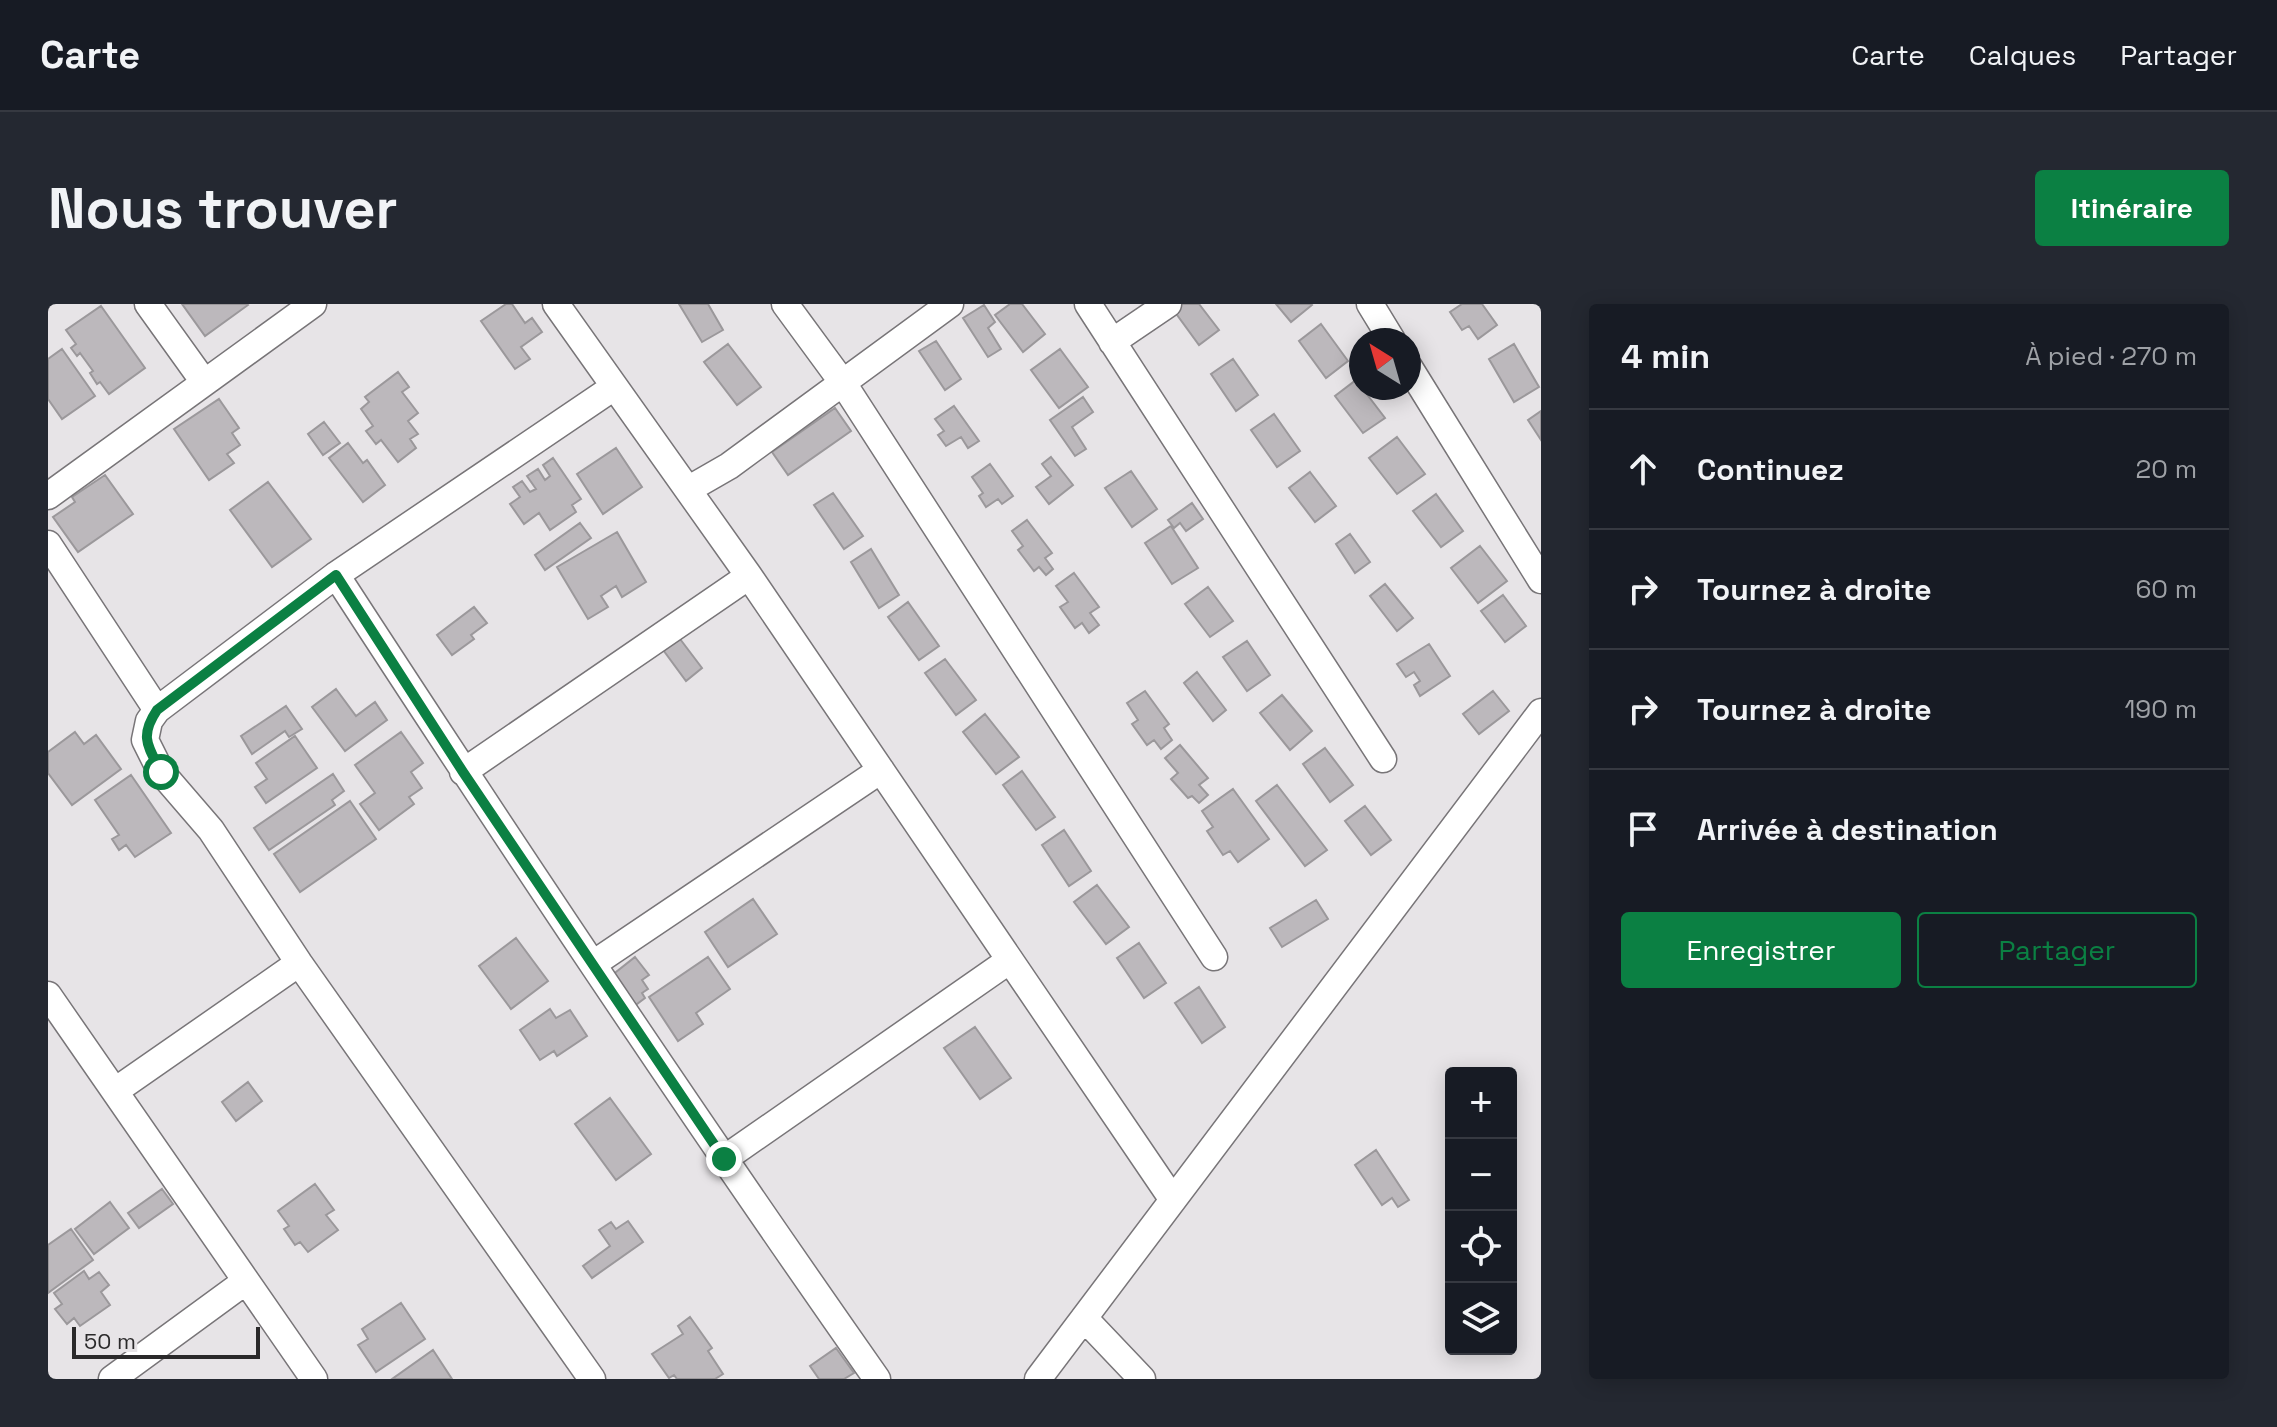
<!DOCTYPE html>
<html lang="fr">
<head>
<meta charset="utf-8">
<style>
  :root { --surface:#171b24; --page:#242831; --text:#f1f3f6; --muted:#9ea1a6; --line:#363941; --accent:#0b8043 }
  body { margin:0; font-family:"Space Grotesk",sans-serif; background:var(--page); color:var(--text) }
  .controls { position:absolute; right:24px; bottom:24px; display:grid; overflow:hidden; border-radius:8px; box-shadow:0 4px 20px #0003 }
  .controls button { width:72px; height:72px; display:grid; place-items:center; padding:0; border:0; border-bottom:2px solid var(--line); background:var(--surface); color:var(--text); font:40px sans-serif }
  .compass { position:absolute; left:1301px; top:24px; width:72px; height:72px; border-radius:50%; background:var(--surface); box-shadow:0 4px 20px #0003; rotate:323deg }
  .scale { position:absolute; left:24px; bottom:20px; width:188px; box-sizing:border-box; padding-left:8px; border:4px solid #2a292a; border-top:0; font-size:22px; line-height:28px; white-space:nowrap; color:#2a292a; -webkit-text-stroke:6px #e7e4e7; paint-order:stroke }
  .stop { position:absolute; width:24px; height:24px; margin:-18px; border:6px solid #0b8043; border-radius:50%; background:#fff }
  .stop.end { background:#0b8043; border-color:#fff; box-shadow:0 2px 8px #0008 }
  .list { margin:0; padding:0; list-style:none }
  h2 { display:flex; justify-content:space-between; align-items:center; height:104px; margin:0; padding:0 32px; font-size:34px }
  h2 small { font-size:26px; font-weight:400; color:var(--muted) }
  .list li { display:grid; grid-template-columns:52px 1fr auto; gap:24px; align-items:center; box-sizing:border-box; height:120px; padding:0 32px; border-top:2px solid var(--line) }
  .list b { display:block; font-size:30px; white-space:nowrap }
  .list em { font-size:26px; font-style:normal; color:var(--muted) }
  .actions { display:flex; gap:16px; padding:24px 32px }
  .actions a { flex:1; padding:18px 0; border:2px solid var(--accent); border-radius:8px; text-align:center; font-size:28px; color:var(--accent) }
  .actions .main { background:var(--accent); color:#fff }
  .icon { flex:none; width:44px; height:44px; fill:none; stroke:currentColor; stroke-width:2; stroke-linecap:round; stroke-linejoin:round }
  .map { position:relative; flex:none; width:1493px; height:1075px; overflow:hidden; border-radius:8px }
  header { display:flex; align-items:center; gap:48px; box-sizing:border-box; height:112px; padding:0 40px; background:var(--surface); border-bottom:2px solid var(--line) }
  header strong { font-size:38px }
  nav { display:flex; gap:44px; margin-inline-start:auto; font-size:28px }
  .intro { display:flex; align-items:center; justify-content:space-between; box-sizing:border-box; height:192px; padding:0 48px }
  h1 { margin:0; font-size:56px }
  .button { padding:20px 36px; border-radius:8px; background:var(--accent); color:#fff; font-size:28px; font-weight:700 }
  main { display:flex; gap:48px; padding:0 48px }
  aside { flex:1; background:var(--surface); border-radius:8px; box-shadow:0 4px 20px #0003 }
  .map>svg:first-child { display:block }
  .building { fill:#bcb8bc; stroke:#9b989b; stroke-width:2 }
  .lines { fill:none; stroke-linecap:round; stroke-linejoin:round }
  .minor-casing { stroke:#787578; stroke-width:29 }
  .minor { stroke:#fff; stroke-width:26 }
  .route { stroke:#0b8043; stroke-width:10 }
</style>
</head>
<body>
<header>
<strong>Carte</strong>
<nav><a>Carte</a><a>Calques</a><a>Partager</a></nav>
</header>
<div class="intro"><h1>Nous trouver</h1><a class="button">Itinéraire</a></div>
<main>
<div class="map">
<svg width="1493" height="1075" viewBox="0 0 1493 1075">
  <rect width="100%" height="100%" fill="#e7e4e7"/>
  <path class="building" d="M 134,0 L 199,0 L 200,1 L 157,32 Z
    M 458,0 L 464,0 L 477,19 L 484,14 L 494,28 L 473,43 L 482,55 L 467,65 L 433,17 Z
    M 631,0 L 660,0 L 675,26 L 654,38 Z
    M 962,0 L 974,0 L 997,30 L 975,48 L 947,11 Z
    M 1130,0 L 1151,0 L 1171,26 L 1151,41 L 1124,4 Z
    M 1228,0 L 1263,0 L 1264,1 L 1243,18 Z
    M 1414,0 L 1434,0 L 1449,21 L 1430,35 L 1421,22 L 1414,26 L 1402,8 Z
    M 936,1 L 947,18 L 940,24 L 953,45 L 940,53 L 915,14 Z
    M 53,2 L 97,64 L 61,90 L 52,78 L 49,80 L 42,69 L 45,67 L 32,49 L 29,52 L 23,44 L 28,40 L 18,26 Z
    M 1273,20 L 1300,57 L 1278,74 L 1251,37 Z
    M 888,37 L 913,75 L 897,86 L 871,47 Z
    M 680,40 L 713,83 L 689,101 L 656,58 Z
    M 1466,40 L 1491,83 L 1466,98 L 1441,55 Z
    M 14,45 L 47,92 L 14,115 L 0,95 L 0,55 Z
    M 1012,45 L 1040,83 L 1011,104 L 983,66 Z
    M 1185,55 L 1210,91 L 1188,107 L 1163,70 Z
    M 350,68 L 361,83 L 354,88 L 370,109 L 360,117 L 370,130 L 362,135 L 368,144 L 350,158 L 333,136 L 328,140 L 318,127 L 325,122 L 313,105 L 321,98 L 317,93 Z
    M 1308,76 L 1337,114 L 1315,129 L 1287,92 Z
    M 1035,93 L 1045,108 L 1024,123 L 1038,145 L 1027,152 L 1002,116 Z
    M 171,95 L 191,124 L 184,129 L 192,141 L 179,150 L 186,159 L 161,176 L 126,125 Z
    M 906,102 L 931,137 L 920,144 L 913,133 L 898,142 L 890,131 L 896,127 L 887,115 Z
    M 787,104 L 803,127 L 740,171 L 724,148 Z
    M 1493,107 L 1493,136 L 1480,116 Z
    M 1226,110 L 1252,147 L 1229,163 L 1203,126 Z
    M 276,118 L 292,139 L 275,151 L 260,130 Z
    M 1349,133 L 1377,170 L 1349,190 L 1321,154 Z
    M 300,139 L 315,159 L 319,156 L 337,181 L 315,198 L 281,154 Z
    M 568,144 L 594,183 L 555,210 L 529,170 Z
    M 1003,153 L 1025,181 L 1001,200 L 988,183 L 1003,172 L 994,160 Z
    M 505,154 L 533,195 L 524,201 L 528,208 L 502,226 L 491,209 L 476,220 L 462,200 L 472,193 L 465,183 L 474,177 L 482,188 L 488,185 L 479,172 L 490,165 L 497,176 L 502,172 L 495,161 Z
    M 942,160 L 965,192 L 954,200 L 950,195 L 938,203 L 931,192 L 935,189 L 924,173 Z
    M 1083,167 L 1109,205 L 1084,223 L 1057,184 Z
    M 1262,168 L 1288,202 L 1267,218 L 1241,184 Z
    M 57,171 L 85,210 L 30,248 L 5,213 L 27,198 L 24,193 Z
    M 220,178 L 263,235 L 224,263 L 182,206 Z
    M 785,189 L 815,232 L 796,245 L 766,201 Z
    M 1388,190 L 1415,227 L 1393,243 L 1365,207 Z
    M 1144,199 L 1155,215 L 1138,227 L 1132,219 L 1126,224 L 1120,216 Z
    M 979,216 L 1004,249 L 997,254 L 1005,265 L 998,271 L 991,263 L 986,267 L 970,246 L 975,242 L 964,227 Z
    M 532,219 L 543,234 L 497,266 L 487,251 Z
    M 1123,222 L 1150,264 L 1124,280 L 1097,239 Z
    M 569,228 L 598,278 L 574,293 L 568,282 L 553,292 L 560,303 L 540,315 L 509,263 Z
    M 1302,230 L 1322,258 L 1307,269 L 1288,240 Z
    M 1432,242 L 1459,277 L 1430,299 L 1403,264 Z
    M 823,245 L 851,291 L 831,304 L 803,258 Z
    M 1026,269 L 1051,303 L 1042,309 L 1051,321 L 1041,329 L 1034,319 L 1027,324 L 1012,303 L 1020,298 L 1008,282 Z
    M 1337,280 L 1365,314 L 1349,327 L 1322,292 Z
    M 1160,283 L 1185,317 L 1162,333 L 1137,300 Z
    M 1455,291 L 1478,322 L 1457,338 L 1433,307 Z
    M 860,298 L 891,342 L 871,356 L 840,313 Z
    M 426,303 L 439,319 L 423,331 L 426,335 L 404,351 L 389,331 Z
    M 626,327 L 654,364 L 638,377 L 610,339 Z
    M 1199,337 L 1222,371 L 1199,387 L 1175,353 Z
    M 1381,340 L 1402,372 L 1372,392 L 1366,381 L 1372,377 L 1366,368 L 1358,373 L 1349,360 Z
    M 897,355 L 928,396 L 908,411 L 877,369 Z
    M 1149,368 L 1178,406 L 1165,417 L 1136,379 Z
    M 288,385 L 308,412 L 327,398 L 339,416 L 297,447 L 264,403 Z
    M 1097,387 L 1121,420 L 1116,424 L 1124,436 L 1113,445 L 1106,436 L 1099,441 L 1084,420 L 1090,416 L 1079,399 Z
    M 1445,387 L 1461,407 L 1431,430 L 1415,410 Z
    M 1234,391 L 1264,427 L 1242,446 L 1212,409 Z
    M 238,402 L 254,425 L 241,433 L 237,427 L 204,450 L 193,432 Z
    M 937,410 L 971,453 L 948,470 L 915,428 Z
    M 27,428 L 36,440 L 48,431 L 73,465 L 24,501 L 0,469 L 0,448 Z
    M 353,428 L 375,459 L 363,468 L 374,484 L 361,493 L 366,500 L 331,526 L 312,500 L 327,489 L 307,461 Z
    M 247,432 L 269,464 L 218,499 L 207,483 L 219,475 L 208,459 Z
    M 1132,441 L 1160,474 L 1151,481 L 1160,491 L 1151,499 L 1144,492 L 1140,494 L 1123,475 L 1130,469 L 1117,454 Z
    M 1277,444 L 1305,481 L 1282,498 L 1255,460 Z
    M 974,467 L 1007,513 L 988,526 L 955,481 Z
    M 285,470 L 296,487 L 284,496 L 287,501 L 221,546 L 206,524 Z
    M 83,471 L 123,529 L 87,553 L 78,541 L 71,546 L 64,535 L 71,531 L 47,496 Z
    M 1229,481 L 1279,546 L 1257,562 L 1208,497 Z
    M 1185,485 L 1221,535 L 1190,558 L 1182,547 L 1175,551 L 1159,527 L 1165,523 L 1154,507 Z
    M 302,497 L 328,535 L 252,588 L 226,550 Z
    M 1317,502 L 1343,536 L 1323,551 L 1297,517 Z
    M 1016,526 L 1043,567 L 1021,582 L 994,541 Z
    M 1049,581 L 1081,623 L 1058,640 L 1026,598 Z
    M 705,595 L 729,630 L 680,663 L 657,628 Z
    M 1268,596 L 1280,615 L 1234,643 L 1222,624 Z
    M 468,634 L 500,677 L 463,705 L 431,662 Z
    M 1091,639 L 1118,679 L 1096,694 L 1069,654 Z
    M 587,653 L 601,671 L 594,676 L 600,685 L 594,689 L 597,694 L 581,706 L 558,676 Z
    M 660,653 L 682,685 L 648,709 L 655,720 L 630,737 L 601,693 Z
    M 1151,683 L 1177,723 L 1154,739 L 1127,699 Z
    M 502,705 L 508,714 L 522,706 L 539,732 L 509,752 L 506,747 L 492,756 L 472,726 Z
    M 927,723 L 963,774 L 932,795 L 896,744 Z
    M 200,778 L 214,797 L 188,817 L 174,798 Z
    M 562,794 L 603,850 L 568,876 L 527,820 Z
    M 1328,846 L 1361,896 L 1350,903 L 1344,894 L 1334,901 L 1307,861 Z
    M 267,880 L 286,906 L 278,911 L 290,926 L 260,948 L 252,938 L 247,941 L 236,925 L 241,922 L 230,907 Z
    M 114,885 L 125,900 L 91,924 L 80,909 Z
    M 62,898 L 81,924 L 46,950 L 27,925 Z
    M 580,917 L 595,938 L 544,974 L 535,962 L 562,942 L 551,926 L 563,918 L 568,925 Z
    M 23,925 L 45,956 L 0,989 L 0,941 Z
    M 36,967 L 41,975 L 51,968 L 61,981 L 53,988 L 62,1001 L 32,1022 L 26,1014 L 19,1020 L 7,1005 L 14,1000 L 6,989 Z
    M 353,999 L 377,1035 L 328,1068 L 310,1041 L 320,1035 L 314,1025 Z
    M 642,1013 L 664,1044 L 660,1047 L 675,1070 L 667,1075 L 629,1075 L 626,1071 L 621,1074 L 604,1050 L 635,1030 L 630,1022 Z
    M 788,1044 L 806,1069 L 796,1075 L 771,1075 L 762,1062 Z
    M 385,1046 L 404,1075 L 344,1075 Z"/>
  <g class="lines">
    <g class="minor-casing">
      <path id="minor" d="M 100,0 L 156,78
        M 508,0 L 701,272 L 1125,896
        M 737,0 L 795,79 L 1166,653
        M 1040,0 L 1335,455
        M 1322,0 L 1344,36
        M 1064,38 L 1120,0
        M 1361,63 L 1493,276
        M 641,185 L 681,162 L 902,0
        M 0,192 L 265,0
        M 0,240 L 109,406 L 101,417 L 97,436 L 113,468 L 163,526 L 251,659 L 544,1075
        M 288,271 C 464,542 643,810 829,1075
        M 109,406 L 288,271 L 566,83
        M 415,468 L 701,272
        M 545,660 L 833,466
        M 0,691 L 266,1075
        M 67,787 L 251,659
        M 676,855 L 962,656
        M 1036,1014 L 1094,1075
        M 64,1075 L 198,977
        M 990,1075 L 1493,408"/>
    </g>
    <use href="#minor" class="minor"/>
  </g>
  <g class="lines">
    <path class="route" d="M 113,468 C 100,442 91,433 109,406 L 288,271 L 415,468 L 676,855"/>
  </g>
</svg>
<div class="controls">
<button>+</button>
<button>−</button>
<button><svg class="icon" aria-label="locate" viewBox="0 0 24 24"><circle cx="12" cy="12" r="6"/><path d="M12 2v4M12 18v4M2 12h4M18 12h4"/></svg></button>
<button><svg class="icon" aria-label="layers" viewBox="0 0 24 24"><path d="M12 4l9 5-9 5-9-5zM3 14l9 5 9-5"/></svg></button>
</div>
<svg class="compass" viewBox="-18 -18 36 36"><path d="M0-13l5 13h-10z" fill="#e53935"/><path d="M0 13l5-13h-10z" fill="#9ea1a6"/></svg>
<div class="scale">50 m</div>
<div class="stop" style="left:113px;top:468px"></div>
<div class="stop end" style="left:676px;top:855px"></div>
</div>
<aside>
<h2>4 min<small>À pied · 270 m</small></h2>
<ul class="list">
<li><svg class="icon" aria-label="ahead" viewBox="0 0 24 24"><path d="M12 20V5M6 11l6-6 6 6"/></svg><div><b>Continuez</b></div><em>20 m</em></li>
<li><svg class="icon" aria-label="right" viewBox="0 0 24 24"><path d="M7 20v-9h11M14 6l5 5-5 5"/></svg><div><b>Tournez à droite</b></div><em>60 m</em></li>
<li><svg class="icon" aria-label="right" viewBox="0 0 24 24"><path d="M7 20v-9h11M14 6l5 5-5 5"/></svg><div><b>Tournez à droite</b></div><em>190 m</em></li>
<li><svg class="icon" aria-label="arrive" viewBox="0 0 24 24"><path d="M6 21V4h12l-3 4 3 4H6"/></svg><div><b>Arrivée à destination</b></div></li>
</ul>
<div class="actions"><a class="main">Enregistrer</a><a>Partager</a></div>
</aside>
</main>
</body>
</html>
